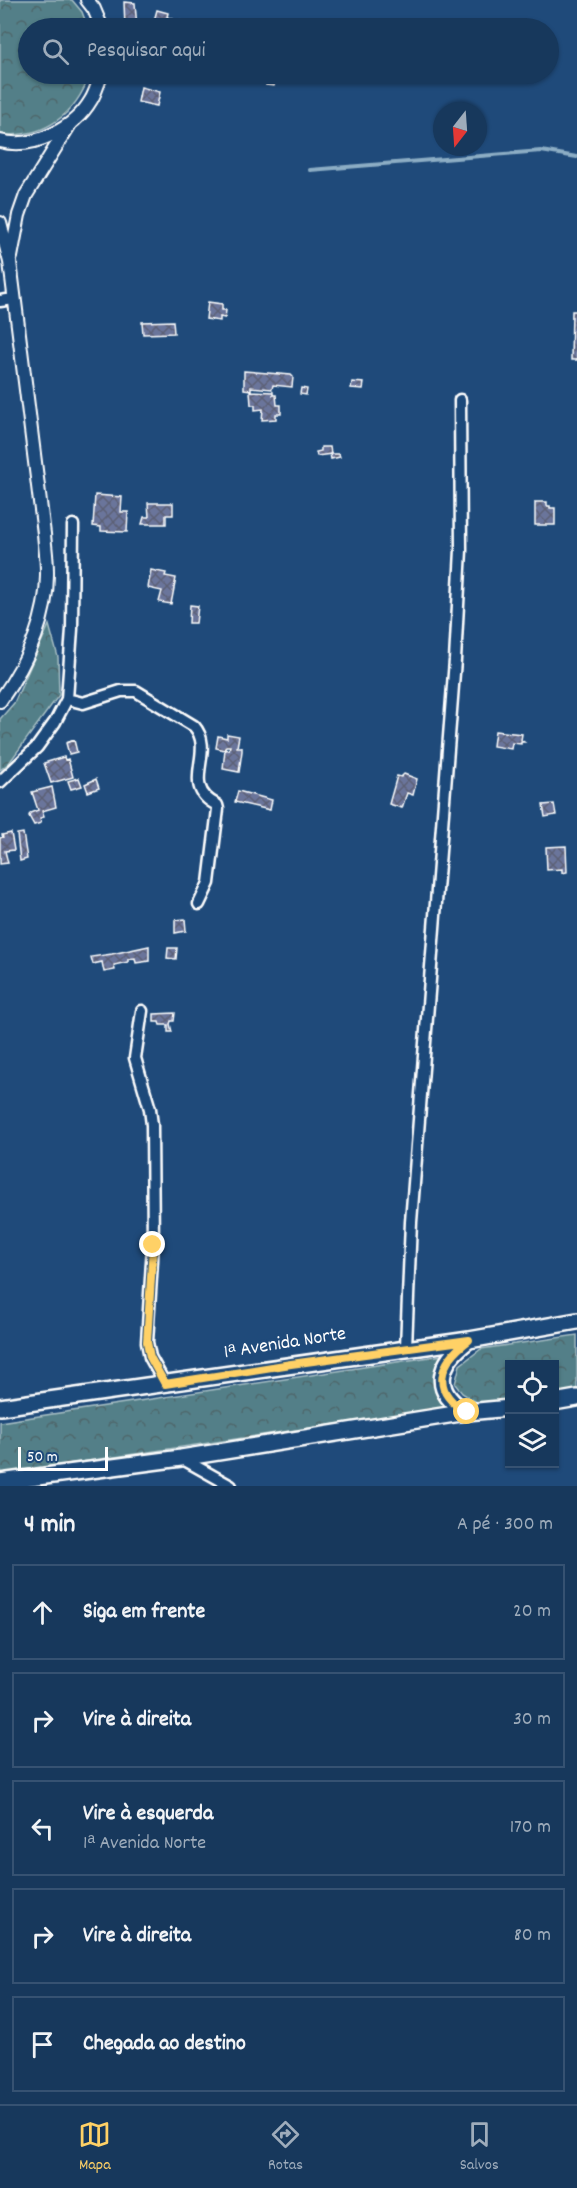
<!DOCTYPE html>
<html lang="pt">
<head>
<meta charset="utf-8">
<style>
  :root { --surface:#17385c; --page:#244365; --text:#f1f3f6; --muted:#9eacbb; --line:#365272; --accent:#ffd166 }
  body { margin:0; font-family:Dekko,sans-serif; background:var(--page); color:var(--text) }
  .controls { position:absolute; right:18px; bottom:18px; display:grid; overflow:hidden; border-radius:0px; box-shadow:0 2px 4px #0004 }
  .controls button { width:54px; height:54px; display:grid; place-items:center; padding:0; border:0; border-bottom:2px solid var(--line); background:var(--surface); color:var(--text); font:30px sans-serif }
  .compass { position:absolute; left:433px; top:102px; width:54px; height:54px; border-radius:50%; background:var(--surface); box-shadow:0 2px 4px #0004; rotate:197deg }
  .scale { position:absolute; left:18px; bottom:15px; width:90px; box-sizing:border-box; padding-left:6px; border:3px solid #fff; border-top:0; font-size:16px; line-height:21px; white-space:nowrap; color:#fff; -webkit-text-stroke:4px #1f4a7a; paint-order:stroke }
  .stop { position:absolute; width:18px; height:18px; margin:-14px; border:4px solid #ffd166; border-radius:50%; background:#fff }
  .stop.end { background:#ffd166; border-color:#fff; box-shadow:0 2px 6px #0008 }
  .list { margin:0; padding:0; list-style:none }
  h2 { display:flex; justify-content:space-between; align-items:center; height:78px; margin:0; padding:0 24px; font-size:26px }
  h2 small { font-size:20px; font-weight:400; color:var(--muted) }
  .list li { display:grid; grid-template-columns:39px 1fr auto; gap:18px; align-items:center; box-sizing:border-box; height:96px; margin:0 12px 12px; padding:0 12px; border:2px solid var(--line); border-radius:0px }
  .list b { display:block; font-size:22px; white-space:nowrap }
  .list p { margin:0; font-size:20px; white-space:nowrap; color:var(--muted) }
  .list em { font-size:20px; font-style:normal; color:var(--muted) }
  .icon { flex:none; width:33px; height:33px; fill:none; stroke:currentColor; stroke-width:2; stroke-linecap:round; stroke-linejoin:round }
  .map { position:relative; flex:none; width:577px; height:1486px; overflow:hidden }
  .search { position:absolute; background:var(--surface); box-shadow:0 2px 4px #0004; left:18px; right:18px; top:18px; height:66px; display:flex; align-items:center; gap:15px; box-sizing:border-box; padding:0 21px; border-radius:33px; color:var(--muted); font-size:22px }
  .sheet { height:618px; background:var(--surface) }
  nav { display:flex; justify-content:space-around; align-items:center; box-sizing:border-box; height:84px; border-top:2px solid var(--line); background:var(--surface); font-size:16px; color:var(--muted) }
  nav a { display:grid; justify-items:center; gap:3px }
  nav .on { color:var(--accent) }
  .map>svg:first-child { display:block }
  .forest { fill:url(#forest-crowns); stroke:#a8bfc4; stroke-width:1.5 }
  .lines { fill:none; stroke-linecap:round; stroke-linejoin:round }
  .stream { stroke:#8cadc4; stroke-width:4 }
  .building { fill:url(#building-cross-hatch); stroke:#fff; stroke-width:1.5 }
  .minor-casing { stroke:#fff; stroke-width:15 }
  .tertiary-casing { stroke:#fff; stroke-width:16 }
  .secondary-casing { stroke:#fff; stroke-width:20 }
  .minor { stroke:#1f4a7a; stroke-width:10 }
  .tertiary { stroke:#1f4a7a; stroke-width:12 }
  .secondary { stroke:#1f4a7a; stroke-width:15 }
  .route { stroke:#ffd166; stroke-width:8 }
  .labels { text-anchor:middle; dominant-baseline:central; stroke-width:6; stroke-linejoin:round; paint-order:stroke }
  .street-label { font-size:20px; fill:#fff; stroke:#1f4a7a }
</style>
</head>
<body>
<div class="map">
<svg width="577" height="1486" viewBox="0 0 577 1486">
  <defs>
    <pattern id="forest-crowns" width="20" height="18" patternUnits="userSpaceOnUse" patternTransform="scale(1.5)"><rect width="20" height="18" fill="#527f88"/><path d="M2 6a3 3 0 1 1 6 0M12 15a3 3 0 1 1 6 0" fill="none" stroke="#4f666a"/></pattern>
    <pattern id="building-cross-hatch" width="8" height="8" patternUnits="userSpaceOnUse" patternTransform="scale(1.5)"><rect width="8" height="8" fill="#6b749b"/><path d="M0 0l8 8M0 8l8-8" fill="none" stroke="#5c6074"/></pattern>
  </defs>
  <rect width="100%" height="100%" fill="#1f4a7a"/>
  <filter id="ink" filterUnits="userSpaceOnUse"><feTurbulence type="fractalNoise" baseFrequency=".0167" numOctaves="2"/><feDisplacementMap in="SourceGraphic" scale="12" xChannelSelector="R" yChannelSelector="G"/><feConvolveMatrix kernelMatrix="1 2 1 2 8 2 1 2 1" color-interpolation-filters="sRGB"/></filter>
  <g filter="url(#ink)">
    <path class="forest" d="M 0,0 L 72,0 L 82,12 L 88,28 L 28,28 L 28,74 L 90,74 C 76,114 45,139 0,134 Z
      M 49,625 L 58,657 L 59,695 L 9,763 L 0,770 L 0,719 L 14,703 Z
      M 577,1335 L 577,1391 L 555,1394 L 554,1364 L 510,1364 L 509,1401 L 481,1405 L 462,1393 L 455,1384 L 460,1365 L 481,1349 Z
      M 450,1354 L 439,1387 L 444,1408 L 0,1474 L 0,1422 Z"/>
    <g class="lines">
      <path class="stream" d="M 310,170 L 541,151 L 577,157"/>
    </g>
    <path class="building" d="M 124,2 L 135,3 L 137,28 L 125,28 Z
      M 157,10 L 168,13 L 167,17 L 173,19 L 170,28 L 152,28 Z
      M 178,20 L 194,24 L 192,28 L 175,28 Z
      M 223,74 L 254,74 L 252,82 Z
      M 269,74 L 278,74 L 274,86 L 266,85 Z
      M 141,87 L 160,92 L 157,106 L 138,102 Z
      M 208,302 L 222,304 L 222,310 L 226,310 L 225,318 L 220,317 L 220,321 L 206,319 Z
      M 572,311 L 577,311 L 577,360 L 571,360 Z
      M 173,321 L 174,333 L 143,334 L 142,322 Z
      M 244,371 L 291,375 L 293,377 L 292,387 L 273,385 L 272,389 L 251,387 L 251,390 L 244,389 Z
      M 352,382 L 364,383 L 363,389 L 351,388 Z
      M 301,388 L 307,389 L 306,395 L 300,394 Z
      M 250,391 L 273,392 L 273,395 L 276,395 L 277,405 L 281,405 L 281,414 L 276,414 L 276,419 L 262,420 L 263,409 L 255,410 L 255,405 L 251,405 Z
      M 321,447 L 330,447 L 331,454 L 317,456 L 316,452 L 321,451 Z
      M 330,454 L 339,454 L 340,457 L 331,459 Z
      M 95,495 L 122,497 L 121,512 L 128,512 L 127,532 L 101,531 L 101,527 L 93,526 Z
      M 535,502 L 547,502 L 547,506 L 550,506 L 550,508 L 555,508 L 555,525 L 535,525 Z
      M 148,503 L 173,503 L 173,515 L 166,515 L 166,524 L 142,524 L 144,517 L 149,517 Z
      M 151,570 L 166,573 L 165,576 L 176,578 L 171,604 L 159,602 L 162,591 L 148,588 Z
      M 190,605 L 198,606 L 196,623 L 189,623 Z
      M 495,731 L 522,734 L 521,740 L 524,742 L 521,742 L 521,744 L 512,743 L 511,749 L 493,746 Z
      M 227,734 L 239,736 L 237,747 L 242,747 L 242,751 L 239,772 L 223,769 L 225,749 L 229,750 L 230,746 L 226,746 L 224,750 L 216,748 L 218,736 L 227,738 Z
      M 74,740 L 77,752 L 69,754 L 66,743 Z
      M 64,757 L 65,760 L 68,759 L 73,777 L 51,783 L 44,763 Z
      M 404,774 L 417,779 L 413,795 L 407,793 L 402,808 L 389,804 L 397,776 L 401,777 Z
      M 79,778 L 82,786 L 71,789 L 68,781 Z
      M 96,779 L 99,788 L 88,792 L 85,784 Z
      M 52,787 L 56,807 L 42,811 L 44,817 L 40,818 L 41,823 L 34,825 L 29,816 L 30,813 L 38,810 L 32,792 Z
      M 238,791 L 272,800 L 270,810 L 235,802 Z
      M 554,804 L 556,815 L 545,817 L 543,805 Z
      M 11,833 L 14,850 L 5,851 L 8,863 L 0,864 L 0,838 L 3,837 L 2,835 Z
      M 23,833 L 27,859 L 20,861 L 17,834 Z
      M 566,846 L 567,872 L 562,873 L 562,869 L 547,870 L 546,847 Z
      M 185,919 L 186,931 L 175,933 L 175,920 Z
      M 149,946 L 149,961 L 136,963 L 135,958 L 128,959 L 128,962 L 114,965 L 115,970 L 104,972 L 102,962 L 93,964 L 91,957 L 112,954 Z
      M 168,948 L 177,948 L 176,959 L 167,958 Z
      M 175,1013 L 174,1021 L 171,1021 L 170,1024 L 172,1032 L 168,1032 L 168,1025 L 160,1025 L 159,1022 L 154,1022 L 154,1014 Z"/>
    <g class="lines">
      <g class="minor-casing">
        <path id="minor" d="M 0,301 L 14,299
          M 67,699 L 83,703 L 121,691 L 136,691 L 194,726 C 217,752 178,786 217,805 L 218,809 L 209,883 L 199,904
          M 0,782 L 37,747 L 55,722 L 67,699 L 72,629 L 73,525
          M 142,1011 L 135,1058 L 150,1109 L 152,1125 L 153,1245 L 147,1342 L 150,1357 L 165,1384
          M 406,1347 L 411,1222 L 455,660 L 461,550 L 460,400
          M 181,1458 L 231,1486"/>
      </g>
      <g class="tertiary-casing">
        <path id="tertiary" d="M 87,0 L 94,9 L 102,28
          M 0,141 C 33,150 74,129 91,100 C 96,92 98,82 102,74
          M 0,223 L 10,262 L 44,534 C 45,546 47,559 47,571 C 48,619 27,663 0,701
          M 11,257 L 19,215 L 26,195 L 70,124"/>
      </g>
      <g class="secondary-casing">
        <path id="secondary" d="M 554,1402 L 577,1398
          M 0,1407 L 469,1340 L 577,1321
          M 467,1412 C 429,1391 439,1362 469,1340
          M 0,1482 L 181,1458 L 467,1412 L 510,1408"/>
      </g>
      <use href="#minor" class="minor"/>
      <use href="#tertiary" class="tertiary"/>
      <use href="#secondary" class="secondary"/>
    </g>
  </g>
  <g class="lines" filter="url(#ink)">
    <path class="route" d="M 153,1245 L 147,1342 L 150,1357 L 165,1384 L 291,1364 L 469,1340 C 439,1362 429,1391 467,1412"/>
  </g>
  <g class="labels">
    <g class="street-label">
      <text transform="translate(285 1344) rotate(-9)">1ᵃ Avenida Norte</text>
    </g>
  </g>
</svg>
<div class="controls">
<button><svg class="icon" aria-label="locate" viewBox="0 0 24 24"><circle cx="12" cy="12" r="6"/><path d="M12 2v4M12 18v4M2 12h4M18 12h4"/></svg></button>
<button><svg class="icon" aria-label="layers" viewBox="0 0 24 24"><path d="M12 4l9 5-9 5-9-5zM3 14l9 5 9-5"/></svg></button>
</div>
<svg class="compass" viewBox="-18 -18 36 36"><path d="M0-13l5 13h-10z" fill="#e53935"/><path d="M0 13l5-13h-10z" fill="#9eacbb"/></svg>
<div class="scale">50 m</div>
<div class="stop" style="left:467px;top:1412px"></div>
<div class="stop end" style="left:153px;top:1245px"></div>
<div class="search"><svg class="icon" aria-label="search" viewBox="0 0 24 24"><circle cx="10" cy="10" r="6"/><path d="M15 15l6 6"/></svg>Pesquisar aqui</div>
</div>
<section class="sheet">
<h2>4 min<small>A pé · 300 m</small></h2>
<ul class="list">
<li><svg class="icon" aria-label="ahead" viewBox="0 0 24 24"><path d="M12 20V5M6 11l6-6 6 6"/></svg><div><b>Siga em frente</b></div><em>20 m</em></li>
<li><svg class="icon" aria-label="right" viewBox="0 0 24 24"><path d="M7 20v-9h11M14 6l5 5-5 5"/></svg><div><b>Vire à direita</b></div><em>30 m</em></li>
<li><svg class="icon" aria-label="left" viewBox="0 0 24 24"><path d="M17 20v-9H6M10 6l-5 5 5 5"/></svg><div><b>Vire à esquerda</b><p>1ᵃ Avenida Norte</p></div><em>170 m</em></li>
<li><svg class="icon" aria-label="right" viewBox="0 0 24 24"><path d="M7 20v-9h11M14 6l5 5-5 5"/></svg><div><b>Vire à direita</b></div><em>80 m</em></li>
<li><svg class="icon" aria-label="arrive" viewBox="0 0 24 24"><path d="M6 21V4h12l-3 4 3 4H6"/></svg><div><b>Chegada ao destino</b></div></li>
</ul>
</section>
<nav>
<a class="on"><svg class="icon" aria-label="map" viewBox="0 0 24 24"><path d="M3 6l6-2 6 2 6-2v14l-6 2-6-2-6 2zM9 4v14M15 6v14"/></svg>Mapa</a>
<a><svg class="icon" aria-label="directions" viewBox="0 0 24 24"><path d="M12 3l9 9-9 9-9-9zM9 14v-3h6M13 9l2 2-2 2"/></svg>Rotas</a>
<a><svg class="icon" aria-label="saved" viewBox="0 0 24 24"><path d="M7 4h10v16l-5-4-5 4z"/></svg>Salvos</a>
</nav>
</body>
</html>
